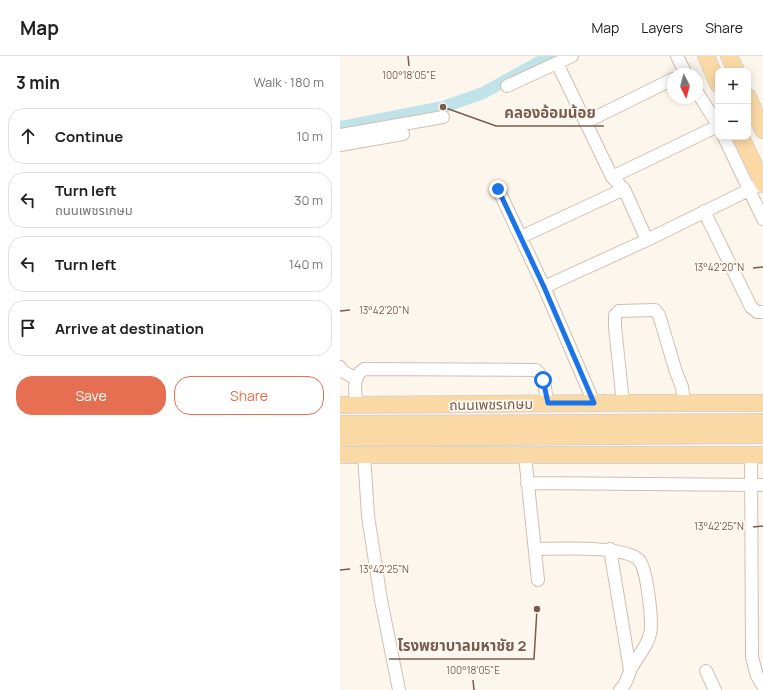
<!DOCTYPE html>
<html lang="en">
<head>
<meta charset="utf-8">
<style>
  :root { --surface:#fff; --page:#f6f6f6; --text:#222; --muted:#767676; --line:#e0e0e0; --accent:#e76f51 }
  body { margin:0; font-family:Manrope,"Noto Sans Thai",sans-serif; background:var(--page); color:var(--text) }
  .controls { position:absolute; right:12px; top:12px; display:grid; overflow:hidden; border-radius:8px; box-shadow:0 2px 10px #0003 }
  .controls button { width:36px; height:36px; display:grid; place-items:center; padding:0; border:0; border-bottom:1px solid var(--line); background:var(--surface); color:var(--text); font:20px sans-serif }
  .compass { position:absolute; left:327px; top:12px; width:36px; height:36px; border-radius:50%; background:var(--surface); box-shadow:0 2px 10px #0003; rotate:174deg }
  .stop { position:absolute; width:12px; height:12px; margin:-9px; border:3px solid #1a73e8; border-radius:50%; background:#fff }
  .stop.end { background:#1a73e8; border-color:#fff; box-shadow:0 1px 4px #0008 }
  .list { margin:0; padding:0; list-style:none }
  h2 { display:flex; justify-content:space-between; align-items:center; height:52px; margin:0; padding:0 16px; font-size:17px }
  h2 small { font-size:13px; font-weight:400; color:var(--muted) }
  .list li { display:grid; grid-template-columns:26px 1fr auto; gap:12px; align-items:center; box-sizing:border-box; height:56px; margin:0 8px 8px; padding:0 8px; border:1px solid var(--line); border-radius:16px }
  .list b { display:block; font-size:15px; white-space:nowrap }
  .list p { margin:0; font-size:13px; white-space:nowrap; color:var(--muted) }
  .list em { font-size:13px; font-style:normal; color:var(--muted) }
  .actions { display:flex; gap:8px; padding:12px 16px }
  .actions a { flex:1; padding:9px 0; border:1px solid var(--accent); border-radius:16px; text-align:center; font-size:14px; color:var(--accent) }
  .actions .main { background:var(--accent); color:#fff }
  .icon { flex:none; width:22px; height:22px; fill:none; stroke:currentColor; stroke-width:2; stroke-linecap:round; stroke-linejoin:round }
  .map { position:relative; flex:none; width:423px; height:634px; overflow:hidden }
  header { display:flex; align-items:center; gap:24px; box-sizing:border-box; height:56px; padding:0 20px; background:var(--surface); border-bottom:1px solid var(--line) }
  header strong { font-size:19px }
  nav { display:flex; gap:22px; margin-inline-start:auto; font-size:14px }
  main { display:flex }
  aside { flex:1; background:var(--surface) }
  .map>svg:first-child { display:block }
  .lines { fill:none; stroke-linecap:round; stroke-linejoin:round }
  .canal { stroke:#bfe3e8; stroke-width:12 }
  .minor-casing { stroke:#d1beb0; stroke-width:14 }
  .major-casing { stroke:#dad1cd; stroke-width:18 }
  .minor { stroke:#fff; stroke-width:12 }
  .major { stroke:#fbd9a5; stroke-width:16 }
  .route { stroke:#1a73e8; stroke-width:5 }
  .ticks { fill:none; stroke:#7a5c4d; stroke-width:1.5 }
  .labels { text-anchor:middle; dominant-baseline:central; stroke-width:3.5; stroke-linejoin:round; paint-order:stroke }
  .street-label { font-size:14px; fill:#7a5c4d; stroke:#fffaf3 }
  .ticks-label { font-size:10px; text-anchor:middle; fill:#7a5c4d; stroke:#fffaf3; stroke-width:3.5; stroke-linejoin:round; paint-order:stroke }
  .leader { fill:none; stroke:#7a5c4d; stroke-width:1.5 }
  .callout-dot { fill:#7a5c4d; stroke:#fffaf3; stroke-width:1.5 }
  .callout-label { font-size:15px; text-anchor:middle; font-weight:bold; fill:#7a5c4d; stroke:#fffaf3; stroke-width:3.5; stroke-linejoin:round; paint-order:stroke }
</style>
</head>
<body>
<header>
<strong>Map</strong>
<nav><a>Map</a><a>Layers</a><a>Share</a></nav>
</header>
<main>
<aside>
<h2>3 min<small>Walk · 180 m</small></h2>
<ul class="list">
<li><svg class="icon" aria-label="ahead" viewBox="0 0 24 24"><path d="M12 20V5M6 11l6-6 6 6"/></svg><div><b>Continue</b></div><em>10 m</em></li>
<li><svg class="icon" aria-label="left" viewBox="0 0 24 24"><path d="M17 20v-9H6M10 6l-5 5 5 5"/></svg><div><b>Turn left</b><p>ถนนเพชรเกษม</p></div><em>30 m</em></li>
<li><svg class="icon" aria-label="left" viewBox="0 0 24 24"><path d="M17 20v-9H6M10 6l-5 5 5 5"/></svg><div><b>Turn left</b></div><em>140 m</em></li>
<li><svg class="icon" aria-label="arrive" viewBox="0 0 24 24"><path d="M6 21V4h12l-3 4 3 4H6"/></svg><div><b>Arrive at destination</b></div></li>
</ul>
<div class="actions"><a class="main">Save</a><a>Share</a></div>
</aside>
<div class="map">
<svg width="423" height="634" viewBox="0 0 423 634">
  <rect width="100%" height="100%" fill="#fdf6ec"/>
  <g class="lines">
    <path class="canal" d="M 0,71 L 103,51 L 143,37 L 210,0"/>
    <g class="minor-casing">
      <path id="minor" d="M 337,0 L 346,18
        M 167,30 L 232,0
        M 357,36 L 378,69
        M 246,66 L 333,23
        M 0,79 L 103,61
        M 384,81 L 423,163
        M 0,89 L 63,78
        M 272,121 L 378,70
        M 158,133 L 204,231 L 254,347
        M 364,155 L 411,251 L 417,256 L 423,256
        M 181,181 L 284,133
        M 307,184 L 423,127
        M 204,231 L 307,184 L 284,133 L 272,121 L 217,7
        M 0,311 L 2,315 L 15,322
        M 283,347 L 275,271 L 275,259 L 279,255 L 315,254 L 319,259 L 336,316 L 342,331 L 344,346
        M 16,349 C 16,336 11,321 24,313 L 196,314 C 206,322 205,335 207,347
        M 24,399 L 28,460 L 41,544 L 59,634
        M 411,399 L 412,601 L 417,620 L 423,630
        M 185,400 L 198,524
        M 187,427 L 423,429
        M 195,493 C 217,493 284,489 299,504 C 307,512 313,567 310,578 C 307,592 295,603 290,615 C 287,622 286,629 280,634
        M 270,493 L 290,614
        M 366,615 L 375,634"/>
    </g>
    <g class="major-casing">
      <path id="major" d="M 366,0 L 378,28
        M 389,0 L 396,15
        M 408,41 L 423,74
        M 401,81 L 423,128
        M 0,349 L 254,347 L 423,347
        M 0,368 L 423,366
        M 0,382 L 423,379
        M 0,399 L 423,399"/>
    </g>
    <use href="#minor" class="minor"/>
    <use href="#major" class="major"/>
  </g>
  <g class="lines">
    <path class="route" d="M 158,133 L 204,231 L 254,347 L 208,347 L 203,324"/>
  </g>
  <path class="ticks" d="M 68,0 L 69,10M 413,212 L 423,211M 0,255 L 10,254M 413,471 L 423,470M 0,514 L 10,513M 133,624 L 134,634"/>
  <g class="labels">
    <g class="street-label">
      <text transform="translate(151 348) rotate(-1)">ถนนเพชรเกษม</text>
    </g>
  </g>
  <g class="ticks-label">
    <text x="69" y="23">100°18'05"E</text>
    <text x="379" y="215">13°42'20"N</text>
    <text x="44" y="258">13°42'20"N</text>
    <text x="379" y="474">13°42'25"N</text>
    <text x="44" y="517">13°42'25"N</text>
    <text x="133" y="618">100°18'05"E</text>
  </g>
  <path class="leader" d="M103 51L156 70H264M197 553L194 603H49"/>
  <g class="callout-dot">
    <circle cx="103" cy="51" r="4"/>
    <circle cx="197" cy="553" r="4"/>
  </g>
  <g class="callout-label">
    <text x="210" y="62">คลองอ้อมน้อย</text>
    <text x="122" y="595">โรงพยาบาลมหาชัย 2</text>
  </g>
</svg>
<div class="controls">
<button>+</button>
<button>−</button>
</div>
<svg class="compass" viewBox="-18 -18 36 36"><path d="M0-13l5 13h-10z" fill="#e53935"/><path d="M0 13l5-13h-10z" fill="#767676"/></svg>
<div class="stop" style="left:203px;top:324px"></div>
<div class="stop end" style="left:158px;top:133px"></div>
</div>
</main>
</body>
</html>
